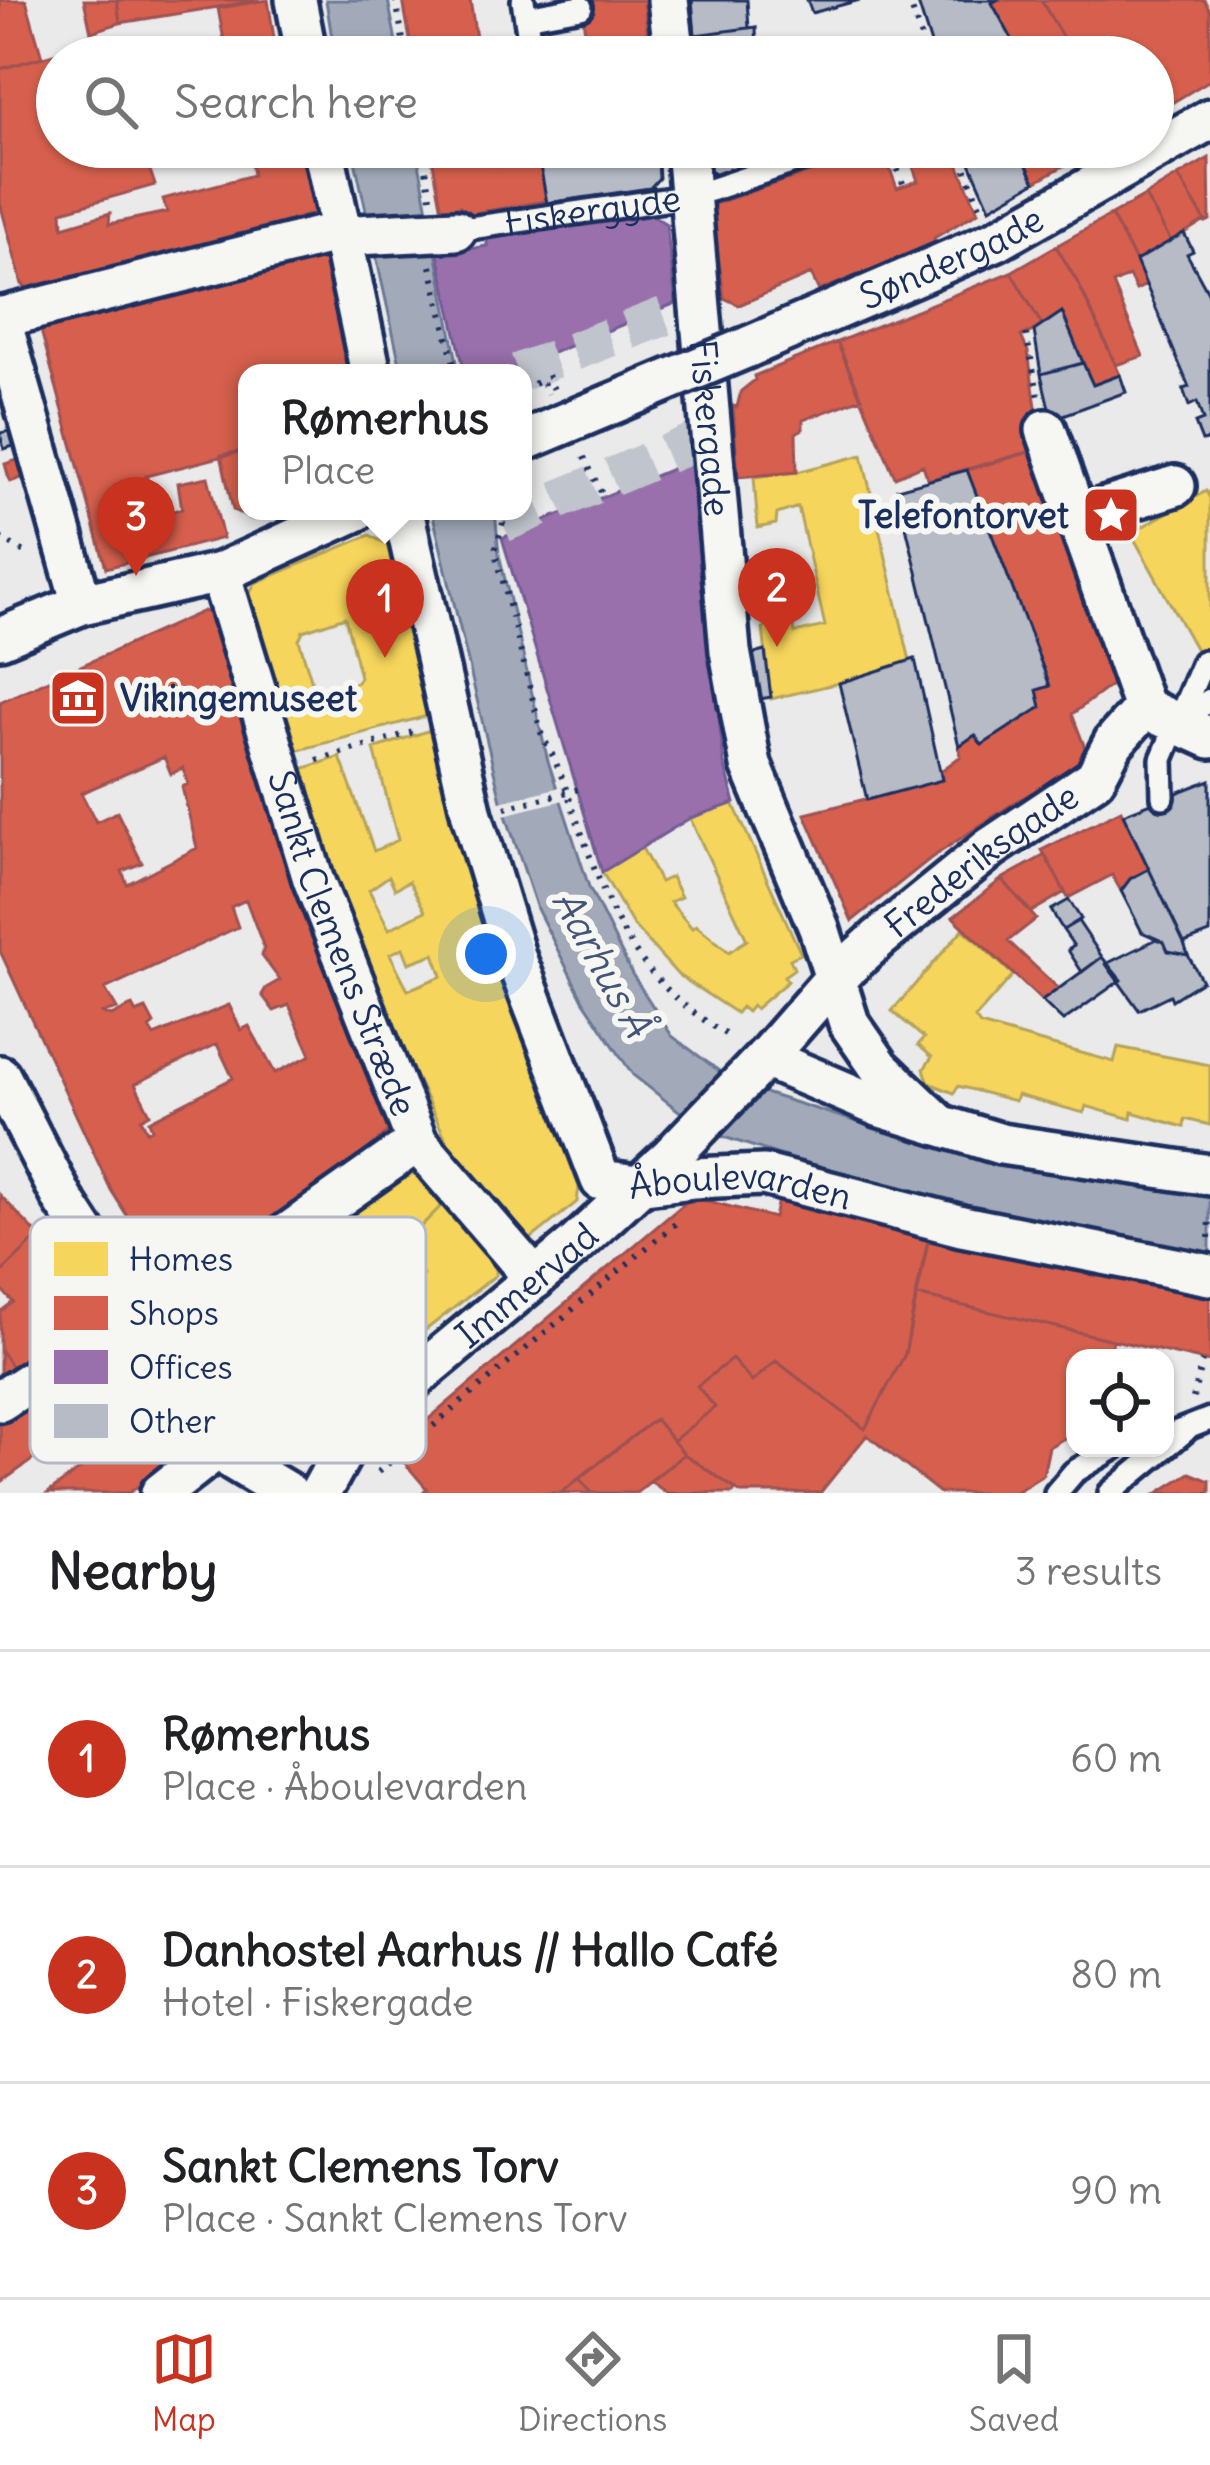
<!DOCTYPE html>
<html lang="en">
<head>
<meta charset="utf-8">
<style>
  :root { --surface:#fff; --page:#f6f6f6; --text:#202124; --muted:#757577; --line:#e0e0e0; --accent:#c8321e }
  body { margin:0; font-family:Delius,sans-serif; background:var(--page); color:var(--text) }
  .controls { position:absolute; right:36px; bottom:36px; display:grid; overflow:hidden; border-radius:24px; box-shadow:0 3px 9px #0004 }
  .controls button { width:108px; height:108px; display:grid; place-items:center; padding:0; border:0; border-bottom:3px solid var(--line); background:var(--surface); color:var(--text); font:60px sans-serif }
  .you { position:absolute; left:486px; top:954px; width:42px; height:42px; margin:-30px; border:9px solid #fff; border-radius:50%; background:#1a73e8; box-shadow:0 0 0 18px #1a73e833 }
  .badge { display:grid; place-items:center; width:78px; height:78px; border-radius:50%; background:var(--accent); color:#fff; font-size:39px; font-weight:700 }
  .pin { position:absolute; translate:-50% -99px; filter:drop-shadow(0 3px 6px #0008) }
  .pin::after { content:''; position:absolute; top:63px; width:42px; height:36px; background:inherit; clip-path:polygon(0 0,100% 0,50% 100%) }
  .popup { position:absolute; left:238px; top:364px; width:294px; height:156px; box-sizing:border-box; display:grid; place-content:center; border-radius:24px; background:var(--surface); filter:drop-shadow(0 3px 9px #0005); font-size:39px; white-space:nowrap; color:var(--muted) }
  .popup b { font-size:45px; color:var(--text) }
  .popup::after { content:''; position:absolute; left:50%; top:100%; margin-left:-24px; border:24px solid transparent; border-top-color:var(--surface) }
  .list { margin:0; padding:0; list-style:none }
  h2 { display:flex; justify-content:space-between; align-items:center; height:156px; margin:0; padding:0 48px; font-size:51px }
  h2 small { font-size:39px; font-weight:400; color:var(--muted) }
  .list li { display:grid; grid-template-columns:78px 1fr auto; gap:36px; align-items:center; box-sizing:border-box; height:216px; padding:0 48px; border-top:3px solid var(--line) }
  .list b { display:block; font-size:45px; white-space:nowrap }
  .list p { margin:0; font-size:39px; white-space:nowrap; color:var(--muted) }
  .list em { font-size:39px; font-style:normal; color:var(--muted) }
  .icon { flex:none; width:66px; height:66px; fill:none; stroke:currentColor; stroke-width:2; stroke-linecap:round; stroke-linejoin:round }
  .map { position:relative; flex:none; width:1210px; height:1493px; overflow:hidden }
  .search { position:absolute; background:var(--surface); box-shadow:0 3px 9px #0004; left:36px; right:36px; top:36px; height:132px; display:flex; align-items:center; gap:30px; box-sizing:border-box; padding:0 42px; border-radius:66px; color:var(--muted); font-size:45px }
  .sheet { height:804px; background:var(--surface) }
  nav { display:flex; justify-content:space-around; align-items:center; box-sizing:border-box; height:168px; border-top:3px solid var(--line); background:var(--surface); font-size:33px; color:var(--muted) }
  nav a { display:grid; justify-items:center; gap:6px }
  nav .on { color:var(--accent) }
  .map>svg:first-child { display:block }
  .water { fill:#a2aaba; stroke:#6c7995; stroke-width:3 }
  .pier { fill:#e9eae9 }
  .homes { fill:#f6d55c; stroke:#b4a35d; stroke-width:3; fill-rule:evenodd }
  .shops { fill:#d6604d; stroke:#9e5152; stroke-width:3; fill-rule:evenodd }
  .offices { fill:#9970ab; stroke:#735c94; stroke-width:3 }
  .building { fill:#b6bbc6; stroke:#1b2f5e; stroke-width:3 }
  .lines { fill:none; stroke-linecap:round; stroke-linejoin:round }
  .street-tunnel { stroke:#c0c5cd; stroke-width:39; stroke-dasharray:39 20; stroke-linecap:butt }
  .lane-casing { stroke:#1b2f5e; stroke-width:30 }
  .street-casing { stroke:#1b2f5e; stroke-width:48 }
  .path { stroke:#1b2f5e; stroke-width:6; stroke-dasharray:3 9; stroke-linecap:butt }
  .lane { stroke:#f6f6f2; stroke-width:21 }
  .street { stroke:#f6f6f2; stroke-width:39 }
  .street-bridge-casing { stroke:#1b2f5e; stroke-width:48; stroke-linecap:butt }
  .path-bridge { stroke:#1b2f5e; stroke-width:6; stroke-dasharray:3 9; stroke-linecap:butt }
  .street-bridge { stroke:#f6f6f2; stroke-width:39 }
  .labels { text-anchor:middle; dominant-baseline:central; stroke-width:12; stroke-linejoin:round; paint-order:stroke }
  .street-label { font-size:36px; fill:#1b2f5e; stroke:#f6f6f2 }
  .poi-label { font-size:36px; font-weight:bold; fill:#1b2f5e; stroke:#f6f6f2; text-anchor:end }
  .water-label { font-size:39px; font-style:italic; fill:#44547a; stroke:#f6f6f2 }
  .key { fill:#f6f6f2; stroke:#b4bac6; stroke-width:3 }
  .key-label { font-size:33px; fill:#1b2f5e }
</style>
</head>
<body>
<div class="map">
<svg width="1210" height="1493" viewBox="0 0 1210 1493">
  <rect width="100%" height="100%" fill="#e9eae9"/>
  <filter id="ink" filterUnits="userSpaceOnUse"><feTurbulence type="fractalNoise" baseFrequency=".00833" numOctaves="2"/><feDisplacementMap in="SourceGraphic" scale="24" xChannelSelector="R" yChannelSelector="G"/><feConvolveMatrix kernelMatrix="1 2 1 2 8 2 1 2 1" color-interpolation-filters="sRGB"/></filter>
  <g filter="url(#ink)">
    <path class="water" d="M 326,0 L 388,0 L 399,57 L 335,57 Z
      M 352,147 L 416,147 L 459,373 L 402,373 Z
      M 432,511 L 495,511 L 499,554 L 548,761 L 589,887 L 632,974 L 672,1036 L 719,1071 L 768,1094 L 937,1147 L 1068,1176 L 1210,1194 L 1210,1253 L 1040,1227 L 928,1203 L 724,1137 L 679,1111 L 633,1075 L 583,1000 L 537,909 L 501,800 Z"/>
    <path class="pier" d="M 560,787 L 564,800 L 500,816 L 496,803 Z"/>
    <path class="homes" d="M 862,455 L 910,661 L 839,683 L 771,699 L 763,628 L 793,620 L 795,633 L 825,626 L 798,507 L 777,514 L 776,524 L 758,528 L 754,477 L 797,472 Z
      M 1206,491 L 1210,498 L 1210,675 L 1131,533 Z
      M 370,535 L 389,546 L 427,716 L 288,753 L 246,600 L 255,583 ZM 345,617 L 360,677 L 357,682 L 319,694 L 314,689 L 299,640 L 303,631 Z
      M 430,730 L 457,842 L 495,959 L 579,1187 L 577,1202 L 527,1242 L 459,1166 L 361,964 L 292,772 L 340,757 L 374,851 L 398,840 L 374,749 ZM 389,876 L 395,889 L 409,881 L 425,911 L 389,929 L 369,890 ZM 403,948 L 409,963 L 434,954 L 442,976 L 408,990 L 390,954 Z
      M 733,803 L 801,954 L 790,959 L 794,969 L 784,976 L 788,981 L 755,1009 L 752,1006 L 747,1012 L 741,1007 L 736,1013 L 678,975 L 633,925 L 602,872 L 642,848 L 660,882 L 671,877 L 681,897 L 670,902 L 692,928 L 696,925 L 729,952 L 747,940 L 690,818 Z
      M 963,929 L 1013,975 L 975,1018 L 980,1025 L 1114,1062 L 1118,1047 L 1210,1065 L 1210,1125 L 1185,1119 L 1184,1127 L 1132,1112 L 1131,1119 L 1086,1106 L 1084,1113 L 1017,1095 L 1015,1101 L 958,1086 L 954,1093 L 929,1083 L 924,1069 L 932,1057 L 918,1045 L 924,1038 L 892,1011 Z
      M 418,1170 L 447,1200 L 409,1238 L 399,1229 L 378,1241 L 391,1275 L 366,1296 L 340,1254 L 323,1270 L 244,1317 L 224,1287 Z
      M 447,1200 L 495,1247 L 496,1275 L 386,1361 L 362,1328 L 397,1299 L 390,1292 L 407,1278 L 412,1284 L 423,1275 L 403,1245 Z
      M 224,1287 L 260,1342 L 311,1311 L 329,1338 L 254,1386 L 260,1397 L 246,1406 L 187,1310 Z
      M 362,1328 L 386,1361 L 273,1435 L 264,1433 L 246,1406 Z"/>
    <path class="shops" d="M 0,0 L 26,0 L 42,57 L 0,69 Z
      M 84,0 L 117,0 L 120,23 L 91,32 Z
      M 117,0 L 261,0 L 120,23 Z
      M 268,0 L 277,57 L 227,57 L 218,8 Z
      M 403,0 L 470,0 L 479,57 L 413,57 Z
      M 569,0 L 644,0 L 650,57 L 588,57 L 581,1 Z
      M 997,0 L 1041,0 L 1074,57 L 1022,57 L 992,3 Z
      M 1041,0 L 1204,0 L 1210,10 L 1210,80 L 1153,114 L 1153,57 L 1074,57 Z
      M 111,38 L 116,57 L 57,57 L 57,147 L 142,147 L 155,185 L 62,211 L 63,227 L 110,213 L 109,224 L 167,212 L 163,199 L 253,175 L 248,147 L 306,147 L 318,212 L 40,298 L 22,284 L 0,203 L 0,69 Z
      M 430,147 L 493,147 L 496,165 L 539,159 L 546,201 L 462,215 L 460,206 L 442,210 Z
      M 906,147 L 951,147 L 978,212 L 934,238 L 935,243 L 819,291 L 811,274 L 739,305 L 724,298 L 711,205 L 882,148 L 897,188 L 918,181 Z
      M 1018,147 L 1067,147 L 1074,160 L 1035,182 Z
      M 1067,147 L 1096,147 L 1074,160 Z
      M 1209,158 L 1210,220 L 1206,222 L 1178,176 Z
      M 1178,176 L 1205,220 L 1171,241 L 1145,196 Z
      M 1145,196 L 1171,241 L 1136,261 L 1111,215 Z
      M 1111,215 L 1148,284 L 1136,290 L 1129,276 L 1113,284 L 1143,356 L 1116,365 L 1079,285 L 1056,246 Z
      M 1056,246 L 1079,285 L 1120,375 L 1093,385 L 1062,312 L 1042,325 L 1011,272 Z
      M 323,248 L 351,371 L 247,373 L 247,450 L 146,476 L 152,491 L 141,495 L 148,516 L 182,509 L 178,483 L 208,477 L 223,538 L 106,568 L 40,327 Z
      M 1011,272 L 1043,327 L 1021,336 L 1028,352 L 1042,448 L 928,480 L 923,465 L 895,477 L 837,342 Z
      M 837,342 L 862,398 L 803,420 L 803,429 L 796,433 L 797,472 L 738,477 L 733,406 L 737,407 L 741,391 L 755,380 L 754,376 Z
      M 247,450 L 247,511 L 272,511 L 252,519 L 233,510 L 221,455 Z
      M 1037,450 L 1118,680 L 1072,714 L 1090,761 L 1017,801 L 931,858 L 852,921 L 805,814 L 942,780 L 941,771 L 961,756 L 959,746 L 975,735 L 982,745 L 1041,707 L 1037,690 L 1050,686 L 967,470 Z
      M 27,457 L 32,474 L 10,482 L 5,464 Z
      M 204,611 L 218,618 L 281,852 L 398,1123 L 281,1226 L 178,1296 L 111,1190 L 0,951 L 0,702 ZM 164,757 L 171,774 L 183,768 L 188,784 L 182,787 L 197,848 L 127,884 L 122,871 L 142,863 L 117,812 L 96,822 L 81,793 ZM 246,900 L 264,948 L 262,956 L 280,980 L 266,988 L 262,995 L 274,1011 L 289,1005 L 311,1055 L 275,1073 L 249,1026 L 241,1030 L 229,1005 L 154,1036 L 149,1028 L 154,1024 L 146,1009 L 136,1013 L 132,1006 L 111,1016 L 103,1013 L 117,1009 L 105,989 L 238,927 L 231,907 ZM 217,1044 L 233,1078 L 149,1121 L 152,1129 L 147,1131 L 141,1119 L 150,1114 L 135,1084 Z
      M 1121,810 L 1149,869 L 1130,879 L 1121,891 L 1112,875 L 1068,898 L 1042,850 Z
      M 1045,855 L 1065,892 L 1031,912 L 1002,879 Z
      M 1002,879 L 1036,919 L 1008,941 L 1059,989 L 1042,1001 L 953,917 Z
      M 780,1190 L 931,1227 L 905,1354 L 865,1429 L 776,1361 L 752,1382 L 732,1359 L 697,1386 L 715,1407 L 673,1441 L 655,1419 L 561,1493 L 422,1493 L 427,1489 L 393,1449 L 692,1197 L 774,1218 Z
      M 0,1195 L 39,1236 L 0,1274 Z
      M 931,1227 L 1210,1290 L 1210,1362 L 916,1295 Z
      M 39,1236 L 90,1302 L 87,1318 L 12,1367 L 0,1349 L 0,1312 L 13,1302 L 0,1288 L 0,1274 Z
      M 916,1295 L 1113,1340 L 1109,1358 L 1075,1358 L 1075,1432 L 1049,1447 L 1043,1475 L 1014,1493 L 940,1493 L 867,1435 L 820,1493 L 741,1493 L 684,1454 L 673,1441 L 715,1407 L 697,1386 L 732,1359 L 752,1382 L 776,1361 L 865,1429 L 905,1354 Z
      M 118,1348 L 151,1399 L 98,1437 L 85,1422 L 0,1483 L 0,1424 Z
      M 0,1349 L 12,1367 L 0,1376 Z
      M 151,1399 L 180,1445 L 174,1459 L 129,1493 L 48,1493 L 105,1451 L 98,1437 Z
      M 655,1419 L 684,1454 L 636,1493 L 592,1493 L 579,1478 Z
      M 684,1454 L 736,1489 L 733,1493 L 667,1493 L 650,1481 Z
      M 1190,1473 L 1210,1481 L 1210,1493 L 1158,1493 Z
      M 579,1478 L 592,1493 L 561,1493 Z"/>
    <path class="offices" d="M 650,214 L 666,224 L 676,303 L 503,373 L 465,373 L 438,254 L 487,246 L 487,238 Z
      M 701,457 L 713,664 L 724,763 L 735,803 L 690,818 L 602,872 L 502,538 Z"/>
    <path class="building" d="M 692,0 L 747,0 L 749,28 L 695,35 Z
      M 807,0 L 860,0 L 812,13 Z
      M 917,0 L 997,0 L 992,3 L 1022,57 L 935,57 Z
      M 756,27 L 757,57 L 697,57 L 695,35 Z
      M 657,147 L 659,178 L 650,188 L 547,203 L 539,159 L 551,157 L 552,163 L 597,157 L 603,147 Z
      M 705,147 L 806,147 L 717,176 L 707,169 Z
      M 963,147 L 1018,147 L 1035,182 L 990,208 Z
      M 1184,233 L 1193,251 L 1187,254 L 1210,296 L 1210,439 L 1202,441 L 1195,423 L 1203,420 L 1197,402 L 1189,406 L 1183,389 L 1189,387 L 1136,261 Z
      M 1062,312 L 1083,363 L 1041,374 L 1034,331 Z
      M 1083,363 L 1093,385 L 1120,375 L 1126,392 L 1061,416 L 1054,414 L 1049,408 L 1041,374 Z
      M 22,428 L 26,442 L 4,449 L 0,433 Z
      M 967,470 L 1050,686 L 1037,690 L 1041,707 L 982,745 L 975,735 L 959,746 L 897,489 Z
      M 765,651 L 771,697 L 717,707 L 713,664 Z
      M 915,659 L 942,780 L 867,800 L 839,683 Z
      M 1210,780 L 1210,933 L 1184,943 L 1123,814 Z
      M 1149,869 L 1184,943 L 1188,955 L 1168,951 L 1164,942 L 1142,932 L 1121,891 L 1130,879 Z
      M 1069,900 L 1081,919 L 1063,930 L 1051,910 Z
      M 1078,921 L 1102,957 L 1082,972 L 1068,950 L 1074,946 L 1063,930 Z
      M 1157,939 L 1164,942 L 1168,951 L 1188,955 L 1202,981 L 1172,1000 L 1170,995 L 1139,1010 L 1106,964 Z
      M 1102,957 L 1121,980 L 1063,1021 L 1042,1001 Z"/>
    <g class="lines">
      <path class="street-tunnel" d="M 518,373 L 701,302
        M 503,523 L 714,434"/>
      <g class="lane-casing">
        <g id="lane">
          <path d="M 523,0 L 532,57"/>
          <path d="M 526,17 L 581,7"/>
          <path id="s1" d="M 456,230 L 692,196 L 839,147"/>
          <path d="M 1174,724 L 1210,700"/>
          <path d="M 1163,797 L 1162,759 L 1203,662"/>
          <path d="M 1172,1434 L 1210,1419"/>
          <path d="M 1056,1493 L 1074,1472 L 1114,1448"/>
          <path d="M 1110,1493 L 1185,1431"/>
        </g>
      </g>
      <g class="street-casing">
        <g id="street">
          <path d="M 296,0 L 307,57"/>
          <path d="M 668,0 L 675,57"/>
          <path d="M 323,147 L 371,373"/>
          <path id="s2" d="M 686,147 L 730,651 L 751,765 L 819,928 L 849,1023 L 880,1068 L 940,1125"/>
          <path d="M 0,317 L 82,604"/>
          <path d="M 0,318 L 339,232 L 357,235 L 456,230"/>
          <path id="s3" d="M 748,347 L 997,240 L 1210,119"/>
          <path d="M 1046,430 L 1144,708"/>
          <path id="s4" d="M 403,511 L 472,815 L 516,959 L 601,1180 L 637,1185 L 694,1178 L 764,1175 L 962,1226 L 1210,1275"/>
          <path d="M 1079,516 L 1175,486"/>
          <path id="s5" d="M 220,573 L 313,879 L 417,1142 L 535,1279"/>
          <path d="M 0,638 L 82,604 L 220,573 L 356,511"/>
          <path d="M 1144,708 L 1210,738"/>
          <path d="M 765,1058 L 878,1106 L 1001,1144 L 1210,1175"/>
          <path d="M 0,1076 L 63,1199 L 233,1460 L 288,1493"/>
          <path d="M 0,1401 L 139,1312 L 183,1304 L 202,1294 L 417,1142"/>
          <path d="M 161,1493 L 223,1444"/>
          <path id="s6" d="M 320,1493 L 357,1426 L 574,1246 L 671,1156 L 765,1058 L 834,979 L 878,939 L 990,848 L 1095,778 L 1114,742 L 1144,708"/>
        </g>
      </g>
      <path class="path" d="M 396,0 L 406,57
        M 909,0 L 927,57
        M 422,147 L 431,197
        M 889,147 L 904,186
        M 957,147 L 981,209
        M 431,266 L 456,373
        M 1026,334 L 1039,397
        M 523,389 L 542,380 L 548,394
        M 500,511 L 503,523 L 495,550 L 542,736 C 559,763 567,793 578,823 C 614,924 635,980 732,1038
        M 0,538 L 28,554
        M 317,760 L 413,732
        M 505,808 L 579,789
        M 1209,1238 L 1210,1217
        M 1193,1398 L 1202,1361
        M 378,1472 L 681,1219"/>
      <use href="#lane" class="lane"/>
      <use href="#street" class="street"/>
      <g class="street-bridge-casing">
        <path id="street-bridge" d="M 523,441 L 748,347"/>
      </g>
      <path class="path-bridge" d="M 548,375 L 554,390
        M 584,457 L 603,496"/>
      <use href="#street-bridge" class="street-bridge"/>
    </g>
  </g>
  <defs>
    <g id="sight-square" transform="scale(3)"><rect x="-9" y="-9" width="18" height="18" rx="4" fill="#c8321e" stroke="#f6f6f2"/><path d="M0-6L1.8-2.2L6-1.7L2.9 1.2L3.7 5.4L0 3.3L-3.7 5.4L-2.9 1.2L-6-1.7L-1.8-2.2Z" fill="#fff"/></g>
    <g id="museum-square" transform="scale(3)"><rect x="-9" y="-9" width="18" height="18" rx="4" fill="#c8321e" stroke="#f6f6f2"/><path d="M0-6L6-3V-2H-6V-3ZM-5-1h2V3h-2ZM-1-1h2V3h-2ZM3-1h2V3H3ZM-6 4H6V6H-6Z" fill="#fff"/></g>
  </defs>
  <g fill-rule="evenodd">
    <use href="#sight-square" x="1111" y="515"/>
    <use href="#museum-square" x="78" y="698"/>
  </g>
  <g class="labels">
    <g class="street-label">
      <text stroke="none"><textPath href="#s1" startOffset="138">Fiskergyde</textPath></text>
      <text stroke="none"><textPath href="#s3" startOffset="222">Søndergade</textPath></text>
      <text stroke="none"><textPath href="#s2" startOffset="282">Fiskergade</textPath></text>
      <text stroke="none"><textPath href="#s6" startOffset="921">Frederiksgade</textPath></text>
      <text stroke="none"><textPath href="#s5" startOffset="390">Sankt Clemens Stræde</textPath></text>
      <text stroke="none"><textPath href="#s4" startOffset="840">Åboulevarden</textPath></text>
      <text stroke="none"><textPath href="#s6" startOffset="297">Immervad</textPath></text>
    </g>
    <g class="poi-label">
      <text x="1069" y="515">Telefontorvet</text>
      <text x="120" y="698" text-anchor="start">Vikingemuseet</text>
    </g>
    <g class="water-label">
      <text transform="translate(602 963) rotate(61)">Aarhus Å</text>
    </g>
  </g>
  <rect x="30" y="1217" width="396" height="246" rx="18" class="key"/>
  <rect x="54" y="1242" width="54" height="34" fill="#f6d55c"/>
  <rect x="54" y="1296" width="54" height="34" fill="#d6604d"/>
  <rect x="54" y="1350" width="54" height="34" fill="#9970ab"/>
  <rect x="54" y="1404" width="54" height="34" fill="#b6bbc6"/>
  <g class="key-label">
    <text x="129" y="1271">Homes</text>
    <text x="129" y="1325">Shops</text>
    <text x="129" y="1379">Offices</text>
    <text x="129" y="1433">Other</text>
  </g>
</svg>
<div class="controls">
<button><svg class="icon" aria-label="locate" viewBox="0 0 24 24"><circle cx="12" cy="12" r="6"/><path d="M12 2v4M12 18v4M2 12h4M18 12h4"/></svg></button>
</div>
<div class="you"></div>
<div class="pin badge" style="left:385px;top:658px">1</div>
<div class="popup"><b>Rømerhus</b>Place</div>
<div class="pin badge" style="left:777px;top:647px">2</div>
<div class="pin badge" style="left:136px;top:576px">3</div>
<div class="search"><svg class="icon" aria-label="search" viewBox="0 0 24 24"><circle cx="10" cy="10" r="6"/><path d="M15 15l6 6"/></svg>Search here</div>
</div>
<section class="sheet">
<h2>Nearby<small>3 results</small></h2>
<ul class="list">
<li><span class="badge">1</span><div><b>Rømerhus</b><p>Place · Åboulevarden</p></div><em>60 m</em></li>
<li><span class="badge">2</span><div><b>Danhostel Aarhus // Hallo Café</b><p>Hotel · Fiskergade</p></div><em>80 m</em></li>
<li><span class="badge">3</span><div><b>Sankt Clemens Torv</b><p>Place · Sankt Clemens Torv</p></div><em>90 m</em></li>
</ul>
</section>
<nav>
<a class="on"><svg class="icon" aria-label="map" viewBox="0 0 24 24"><path d="M3 6l6-2 6 2 6-2v14l-6 2-6-2-6 2zM9 4v14M15 6v14"/></svg>Map</a>
<a><svg class="icon" aria-label="directions" viewBox="0 0 24 24"><path d="M12 3l9 9-9 9-9-9zM9 14v-3h6M13 9l2 2-2 2"/></svg>Directions</a>
<a><svg class="icon" aria-label="saved" viewBox="0 0 24 24"><path d="M7 4h10v16l-5-4-5 4z"/></svg>Saved</a>
</nav>
</body>
</html>
